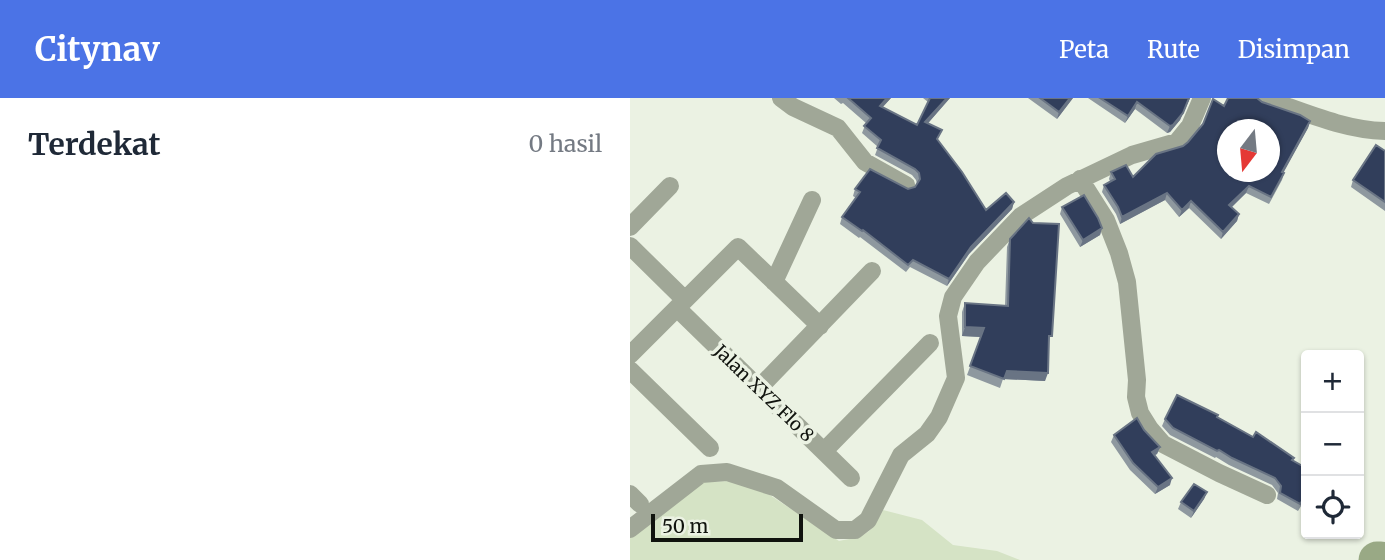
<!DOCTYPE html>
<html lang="id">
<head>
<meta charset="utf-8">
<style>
  :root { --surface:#fff; --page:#f2f2f3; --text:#1f2937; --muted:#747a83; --line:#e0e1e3; --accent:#4b73e6 }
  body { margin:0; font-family:Merriweather,serif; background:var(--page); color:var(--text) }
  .controls { position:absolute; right:21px; bottom:21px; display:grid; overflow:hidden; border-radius:7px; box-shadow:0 2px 5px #0004 }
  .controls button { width:63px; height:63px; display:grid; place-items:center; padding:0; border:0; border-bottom:2px solid var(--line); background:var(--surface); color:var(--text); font:35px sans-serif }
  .compass { position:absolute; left:587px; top:21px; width:63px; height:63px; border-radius:50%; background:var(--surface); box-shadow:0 2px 5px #0004; rotate:196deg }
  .scale { position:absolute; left:21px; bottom:18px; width:152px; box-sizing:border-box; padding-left:7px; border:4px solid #10130e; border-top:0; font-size:19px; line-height:24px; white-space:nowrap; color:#10130e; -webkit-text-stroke:5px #ebf2e3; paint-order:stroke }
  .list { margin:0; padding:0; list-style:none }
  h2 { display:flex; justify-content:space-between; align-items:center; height:91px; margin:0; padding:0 28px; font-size:30px }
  h2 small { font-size:23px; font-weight:400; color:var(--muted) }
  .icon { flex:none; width:38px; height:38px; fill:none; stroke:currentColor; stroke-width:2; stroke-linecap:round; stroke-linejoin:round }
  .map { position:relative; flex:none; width:755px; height:462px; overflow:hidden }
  header { display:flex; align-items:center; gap:42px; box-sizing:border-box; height:98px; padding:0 35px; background:var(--accent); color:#fff }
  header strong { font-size:33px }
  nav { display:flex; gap:38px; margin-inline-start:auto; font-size:24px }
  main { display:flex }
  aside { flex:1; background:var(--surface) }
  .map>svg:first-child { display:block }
  .green { fill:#d5e3c5 }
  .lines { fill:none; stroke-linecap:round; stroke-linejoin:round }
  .river { stroke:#99a985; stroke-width:37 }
  .minor { stroke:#a0a797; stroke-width:18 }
  .wall { fill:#8e989f }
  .shaded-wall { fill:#697484 }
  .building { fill:#313e5b; stroke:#697484; stroke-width:2; fill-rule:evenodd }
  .labels { text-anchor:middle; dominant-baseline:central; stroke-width:7; stroke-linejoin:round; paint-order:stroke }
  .street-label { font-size:18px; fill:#10130e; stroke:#ebf2e3 }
</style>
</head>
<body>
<header>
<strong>Citynav</strong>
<nav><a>Peta</a><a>Rute</a><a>Disimpan</a></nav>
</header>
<main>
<aside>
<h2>Terdekat<small>0 hasil</small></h2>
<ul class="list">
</ul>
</aside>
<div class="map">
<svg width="755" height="462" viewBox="0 0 755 462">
  <rect width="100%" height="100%" fill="#ebf2e3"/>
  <path class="green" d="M 103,383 L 128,389 L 209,443 C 236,438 240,437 253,412 L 292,422 L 323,447 L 367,453 L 390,462 L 0,462 L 0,438 L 73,384 Z"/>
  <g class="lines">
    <path class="river" d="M 747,462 L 751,462"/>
    <path class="minor" d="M 151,0 L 163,9 L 208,30 L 235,64 L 276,87
      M 633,0 C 672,13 713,32 755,33
      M 450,81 L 476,122 L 489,155 L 497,184 L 507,282 L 506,299 L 510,315 L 520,331 L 533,346 L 589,375 L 637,397
      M 0,129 L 40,88
      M 0,148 L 55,202
      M 144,184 L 182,102
      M 47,210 L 221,380
      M 0,257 L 108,149 L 190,228
      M 0,272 L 80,350
      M 129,290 L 242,173
      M 194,353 L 300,245
      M 0,396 L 10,406
      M 0,431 L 71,376 L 97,374 L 147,390 L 206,432 L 225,432 L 238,422 L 271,357 L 297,336 L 309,319 L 326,280 L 318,218 L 323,199 L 347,164 L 391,118 L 437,88 L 502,57 L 547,44 L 560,28 L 572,0"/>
  </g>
  <path class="wall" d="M 204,0 L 261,0 L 252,10 L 287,27 L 298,4 L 293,0 L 320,0 L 298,25 L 308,42 L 356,112 L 384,104 L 382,111 L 339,156 L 317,188 L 280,169 L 276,174 L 230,139 L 229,140 L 210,126 L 212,119 L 226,100 L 223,98 L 225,91 L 278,91 L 285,89 L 287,86 L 286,82 L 282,77 L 245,57 L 248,49 L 232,35 L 236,25 L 213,5 L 211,6 Z
    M 398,0 L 443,0 L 427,21 Z
    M 458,0 L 560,0 L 550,22 L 540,34 L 537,35 L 505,11 L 495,25 Z
    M 632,4 L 680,23 L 678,30 L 653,74 L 654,75 L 652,82 L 639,106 L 616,95 L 601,109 L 609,116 L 607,123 L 591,141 L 559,110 L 549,119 L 535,102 L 490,126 L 486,116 L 472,94 L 474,87 L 480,83 L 479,81 L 481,74 L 503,79 L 558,44 L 594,8 Z
    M 755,53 L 755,113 L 721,89 L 723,82 Z
    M 432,109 L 472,130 L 470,137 L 450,149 L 430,116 Z
    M 380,141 L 419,247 L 415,283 L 373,281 L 370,290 L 337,277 L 351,239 L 332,238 L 332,214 L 335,205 L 375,208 L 377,149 Z
    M 587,319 L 623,339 L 664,360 L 663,363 L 676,370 L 676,400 L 668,413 L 647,401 L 648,395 L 642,387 L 599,367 L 586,359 L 585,360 L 540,337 L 532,328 L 535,321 Z
    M 514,332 L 530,349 L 527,356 L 525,357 L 540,387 L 525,396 L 500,372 L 481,344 L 484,337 Z
    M 577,394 L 574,401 L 561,420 L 548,411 L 551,404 Z"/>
  <path class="shaded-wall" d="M 257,0 L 261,0 L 247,15 L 250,8 Z
    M 317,0 L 320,0 L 293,31 L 295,24 Z
    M 440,0 L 443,0 L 427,21 L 429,14 Z
    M 560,0 L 550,22 L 540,34 L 537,35 L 540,28 Z
    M 507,4 L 505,11 L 495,25 L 498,18 Z
    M 680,23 L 678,30 L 650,81 L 652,74 Z
    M 619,88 L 616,95 L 597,114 L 599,107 Z
    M 537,95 L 535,102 L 490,126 L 492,119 Z
    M 561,103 L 559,110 L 549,119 L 552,112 Z
    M 384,104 L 382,111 L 339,156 L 317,188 L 319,181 L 341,149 Z
    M 609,116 L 607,123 L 591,141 L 593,134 Z
    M 472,130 L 470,137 L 450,149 L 453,142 Z
    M 335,229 L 354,230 L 351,239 L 332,238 Z
    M 377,273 L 418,275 L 415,283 L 373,281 Z
    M 530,349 L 527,356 L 519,360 L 522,354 Z
    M 542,380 L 540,387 L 525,396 L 528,389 Z
    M 577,394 L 574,401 L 561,420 L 564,413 Z"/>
  <path class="building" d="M 218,0 L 257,0 L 250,8 L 287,27 L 300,0 L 317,0 L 295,24 L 312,32 L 307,41 L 332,74 L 356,112 L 376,95 L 384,104 L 341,149 L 319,181 L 283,162 L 278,167 L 233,132 L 232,133 L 212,119 L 230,94 L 225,91 L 240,71 L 278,91 L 285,89 L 290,81 L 289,75 L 285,71 L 247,50 L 251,42 L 234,28 L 241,20 Z
    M 410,0 L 440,0 L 429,14 Z
    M 470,0 L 559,0 L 553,15 L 543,27 L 540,28 L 507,4 L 498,18 Z
    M 598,0 L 627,0 L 632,4 L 670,17 L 680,23 L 652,74 L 654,75 L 641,99 L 619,88 L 599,107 L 609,116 L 593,134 L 561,103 L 552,112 L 537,95 L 492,119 L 488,109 L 474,87 L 485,81 L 481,74 L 496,67 L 503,79 L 526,56 L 553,48 L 558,44 L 573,26 L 583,1 L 594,8 ZM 598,32 L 640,32 L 640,74 L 598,74 Z
    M 746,47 L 755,53 L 755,104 L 723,82 Z
    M 454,97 L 468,120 L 472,130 L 453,142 L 432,109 Z
    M 399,120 L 403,125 L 429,126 L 422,238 L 419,238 L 418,275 L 377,273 L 374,281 L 340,268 L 354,230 L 335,229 L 335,205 L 378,208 L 380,141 Z
    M 547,297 L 588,317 L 587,319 L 623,339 L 626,334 L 664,360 L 662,362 L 676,370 L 676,397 L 670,406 L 650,395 L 651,388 L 645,380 L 602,360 L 589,352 L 587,353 L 543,330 L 535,321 Z
    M 507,320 L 514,332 L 530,349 L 522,354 L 542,380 L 528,389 L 503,365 L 484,337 Z
    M 564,386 L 577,394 L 564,413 L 551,404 Z"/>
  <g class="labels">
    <g class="street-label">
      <text transform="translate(134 295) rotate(44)">Jalan XYZ Flo 8</text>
    </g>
  </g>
</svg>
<div class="controls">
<button>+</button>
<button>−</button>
<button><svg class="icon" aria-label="locate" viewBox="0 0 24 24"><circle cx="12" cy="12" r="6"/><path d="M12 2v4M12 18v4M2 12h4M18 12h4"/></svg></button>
</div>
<svg class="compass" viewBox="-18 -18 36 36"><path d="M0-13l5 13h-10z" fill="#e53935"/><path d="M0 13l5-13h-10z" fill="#747a83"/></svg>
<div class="scale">50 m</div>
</div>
</main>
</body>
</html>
